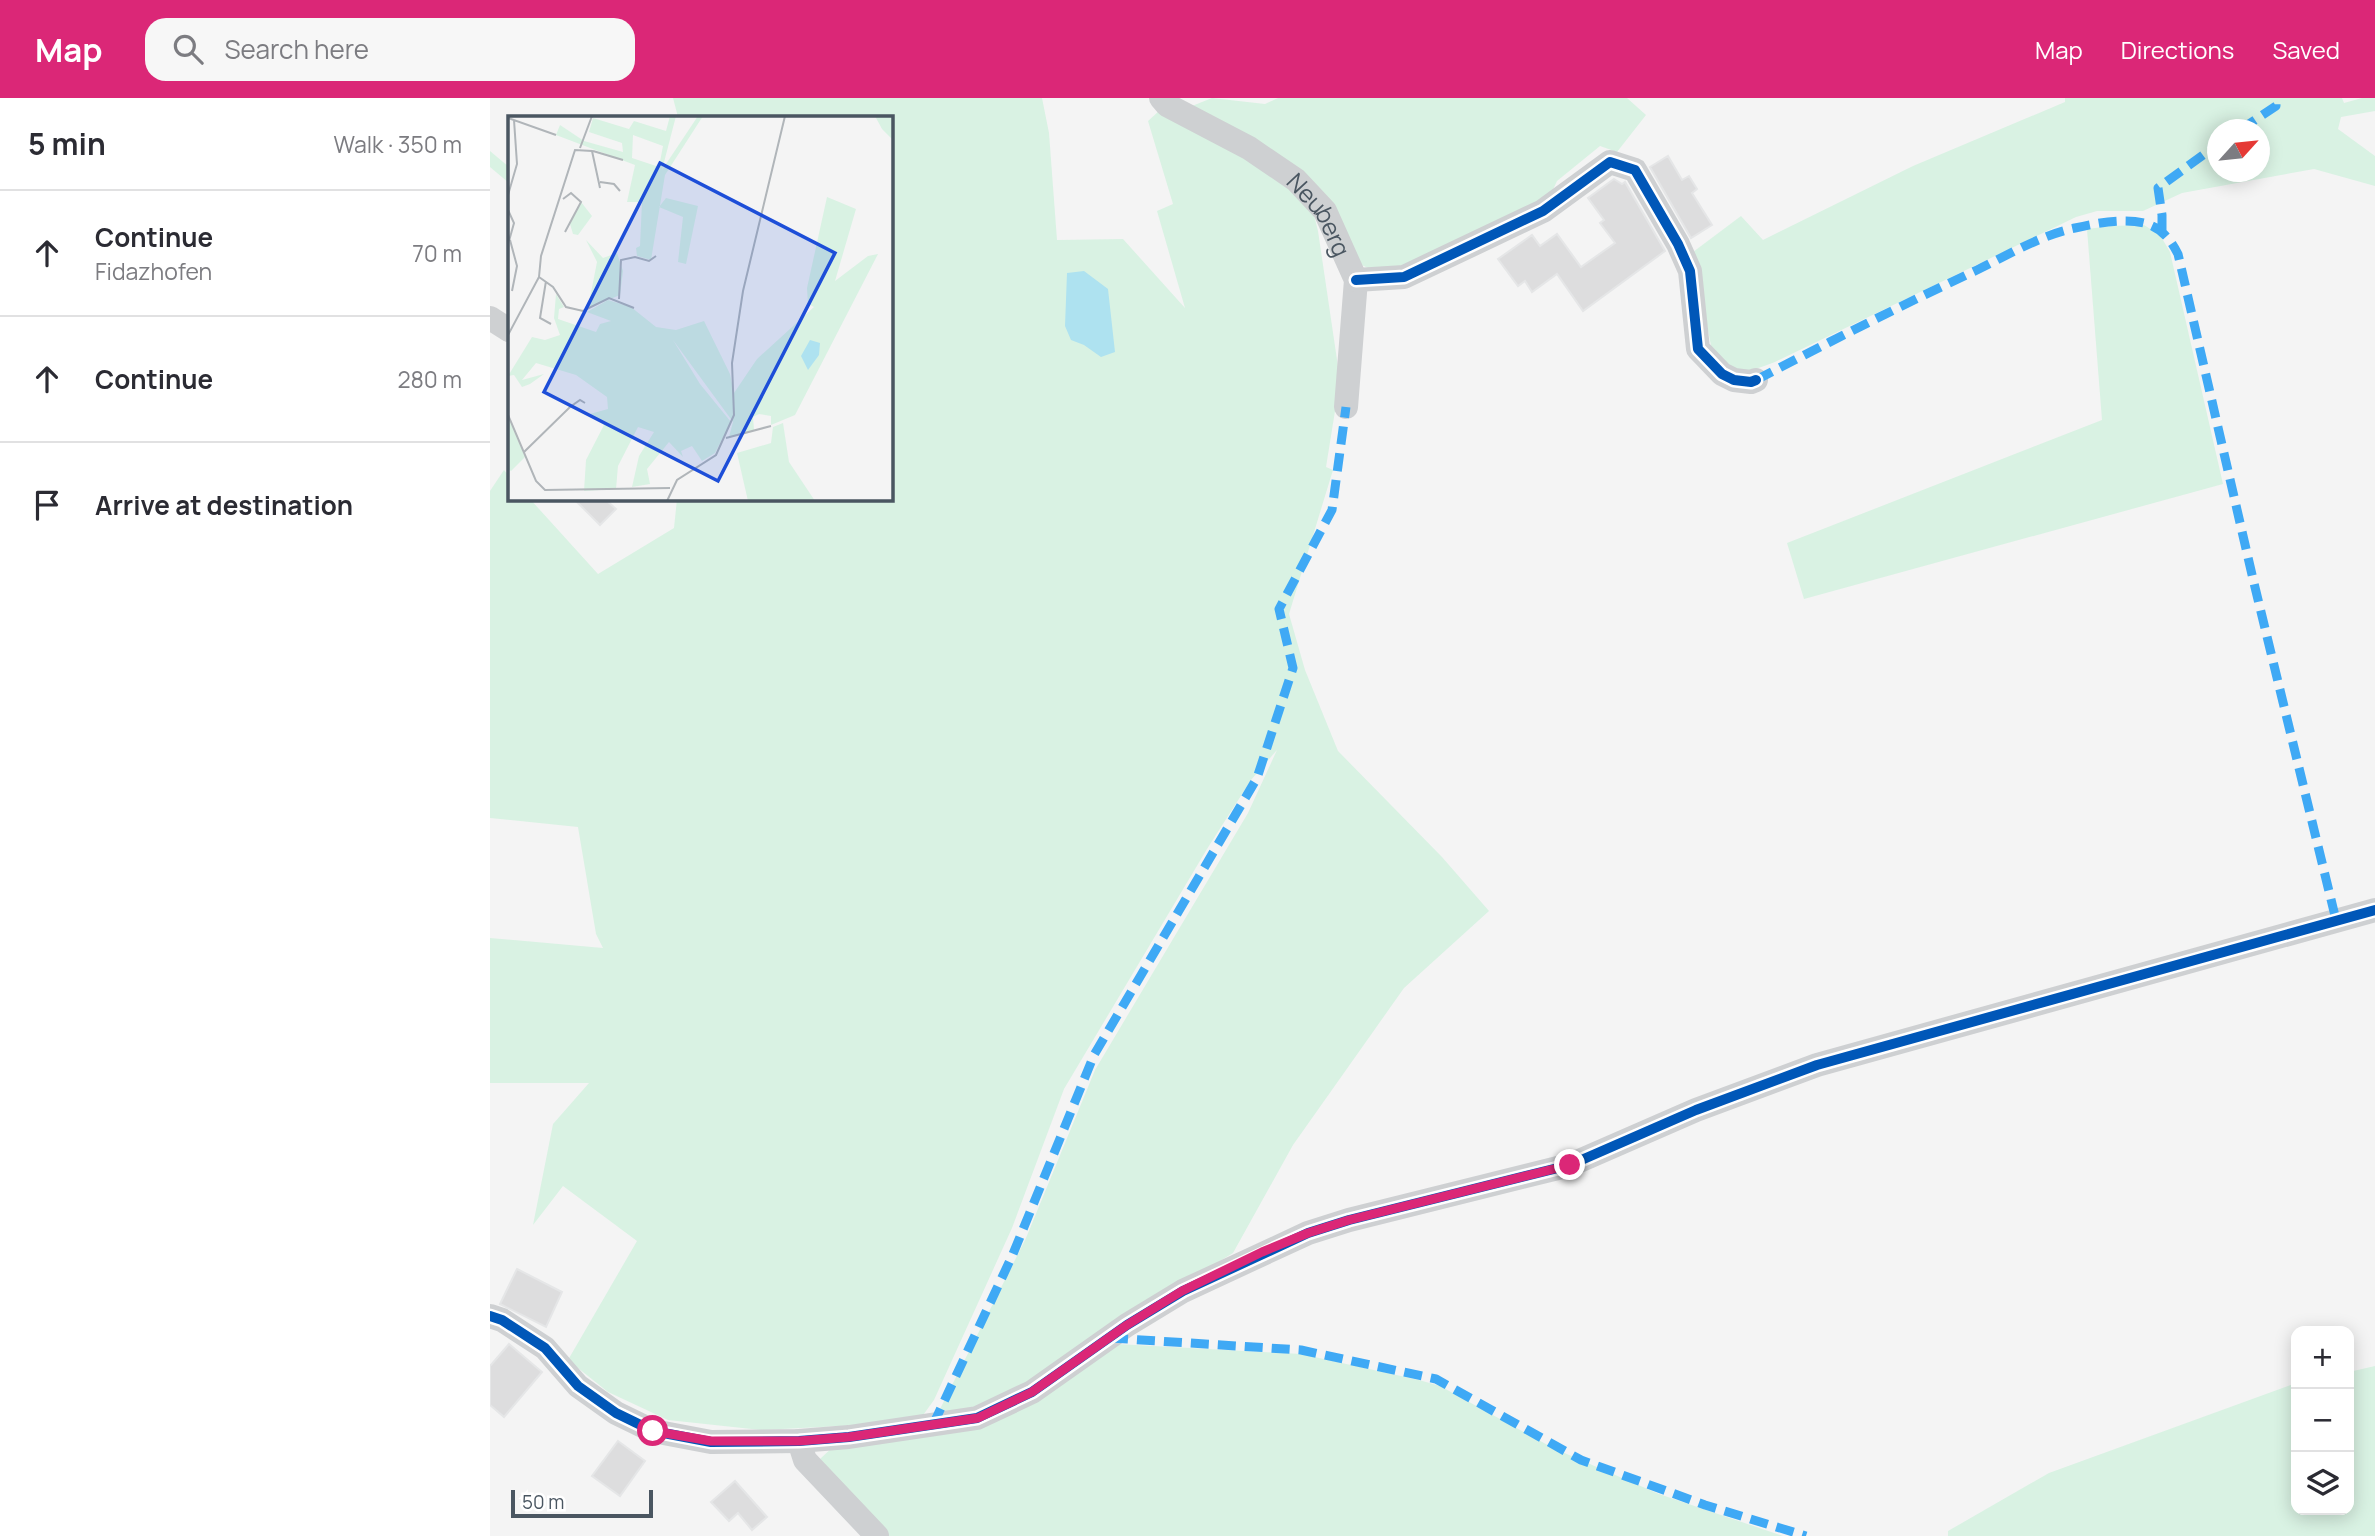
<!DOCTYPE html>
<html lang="en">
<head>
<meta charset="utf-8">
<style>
  :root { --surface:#fff; --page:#f7f7f7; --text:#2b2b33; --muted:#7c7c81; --line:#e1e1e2; --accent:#db2777 }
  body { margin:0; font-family:Manrope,sans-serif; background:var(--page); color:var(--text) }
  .controls { position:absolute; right:21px; bottom:21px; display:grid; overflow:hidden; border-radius:14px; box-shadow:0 4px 18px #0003 }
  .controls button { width:63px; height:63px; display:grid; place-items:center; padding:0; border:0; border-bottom:2px solid var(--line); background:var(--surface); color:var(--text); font:35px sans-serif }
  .compass { position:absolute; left:1717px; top:21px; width:63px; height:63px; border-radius:50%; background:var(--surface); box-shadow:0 4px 18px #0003; rotate:63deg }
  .scale { position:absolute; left:21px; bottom:18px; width:142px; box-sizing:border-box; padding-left:7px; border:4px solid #4a5661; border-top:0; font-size:19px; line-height:24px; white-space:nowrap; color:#4a5661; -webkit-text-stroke:5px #fff; paint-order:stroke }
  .stop { position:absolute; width:21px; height:21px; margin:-16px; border:5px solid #db2777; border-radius:50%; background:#fff }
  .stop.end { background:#db2777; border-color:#fff; box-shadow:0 2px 7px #0008 }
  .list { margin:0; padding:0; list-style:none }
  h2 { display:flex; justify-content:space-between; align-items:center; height:91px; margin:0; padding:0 28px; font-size:30px }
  h2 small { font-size:23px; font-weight:400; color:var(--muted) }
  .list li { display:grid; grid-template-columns:46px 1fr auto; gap:21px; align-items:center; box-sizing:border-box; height:126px; padding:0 28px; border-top:2px solid var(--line) }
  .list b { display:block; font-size:26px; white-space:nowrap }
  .list p { margin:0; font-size:23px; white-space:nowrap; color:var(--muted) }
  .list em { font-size:23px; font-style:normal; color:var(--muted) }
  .icon { flex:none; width:38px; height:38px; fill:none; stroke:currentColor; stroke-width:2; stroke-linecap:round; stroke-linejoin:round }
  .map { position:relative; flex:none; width:1885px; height:1438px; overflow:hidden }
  header { display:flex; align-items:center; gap:42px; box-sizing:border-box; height:98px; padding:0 35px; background:var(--accent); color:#fff }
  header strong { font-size:33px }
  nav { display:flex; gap:38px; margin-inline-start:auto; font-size:24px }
  .search { width:490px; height:63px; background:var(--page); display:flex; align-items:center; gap:18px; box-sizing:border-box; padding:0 24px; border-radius:21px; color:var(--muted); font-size:26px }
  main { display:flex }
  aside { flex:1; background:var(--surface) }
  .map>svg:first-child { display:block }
  .green { fill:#d9f2e3; fill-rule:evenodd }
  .water { fill:#aee2f0 }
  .building { fill:#ddddde; stroke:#e5e6e7; stroke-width:2 }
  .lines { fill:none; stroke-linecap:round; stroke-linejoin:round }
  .minor { stroke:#ced0d2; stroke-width:24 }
  .quiet { stroke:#3fa9f5; stroke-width:9; stroke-dasharray:18 9; stroke-linecap:butt }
  .cycleway-casing { stroke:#fff; stroke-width:15 }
  .cycleway { stroke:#0057b8; stroke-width:10 }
  .route { stroke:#db2777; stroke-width:9 }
  .labels { text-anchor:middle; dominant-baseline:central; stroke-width:7; stroke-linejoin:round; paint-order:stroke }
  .street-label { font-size:24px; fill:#4a5661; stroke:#fff }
  .inset-road { fill:none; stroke:#b0b5b9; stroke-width:2 }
  .view { fill:#1d4ed8; fill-opacity:0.15; stroke:#1d4ed8; stroke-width:3.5 }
  .inset-edge { fill:none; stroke:#4a5661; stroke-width:3.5 }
</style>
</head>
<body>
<header>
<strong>Map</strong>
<div class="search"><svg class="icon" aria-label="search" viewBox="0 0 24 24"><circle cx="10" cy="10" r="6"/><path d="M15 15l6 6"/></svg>Search here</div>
<nav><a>Map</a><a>Directions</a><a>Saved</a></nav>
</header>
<main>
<aside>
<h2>5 min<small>Walk · 350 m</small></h2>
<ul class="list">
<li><svg class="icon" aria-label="ahead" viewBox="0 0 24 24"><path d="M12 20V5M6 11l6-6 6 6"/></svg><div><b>Continue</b><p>Fidazhofen</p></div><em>70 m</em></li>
<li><svg class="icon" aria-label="ahead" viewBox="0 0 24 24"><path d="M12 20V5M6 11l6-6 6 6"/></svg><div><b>Continue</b></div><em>280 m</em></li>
<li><svg class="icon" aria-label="arrive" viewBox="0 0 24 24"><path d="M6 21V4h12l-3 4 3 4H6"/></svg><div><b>Arrive at destination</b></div></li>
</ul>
</aside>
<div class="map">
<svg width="1885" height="1438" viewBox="0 0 1885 1438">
  <rect width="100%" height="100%" fill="#f4f4f4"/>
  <path class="green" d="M 183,0 L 552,0 L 559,35 L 567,142 L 633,141 L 695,210 L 667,113 L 683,106 L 658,23 L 669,13 L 767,63 L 823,113 L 828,133 L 850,282 L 836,369 L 843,372 L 799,516 L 815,572 L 848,653 L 952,759 L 999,813 L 914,890 L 803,1047 L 743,1155 L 612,1236 L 627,1246 L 811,1256 L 929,1282 L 950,1288 L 1063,1350 L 1169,1396 L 1293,1438 L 398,1438 L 330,1361 L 344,1348 L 469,1316 L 449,1313 L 536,1140 L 605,972 L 758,715 L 787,652 L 761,682 L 717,751 L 574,991 L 522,1130 L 444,1302 L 428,1324 L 271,1332 L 178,1322 L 118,1294 L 78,1262 L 147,1143 L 73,1088 L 43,1127 L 63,1026 L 99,985 L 0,985 L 0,840 L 113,850 L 106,836 L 88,729 L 0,720 L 0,393 L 14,372 L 19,378 L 19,401 L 40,401 L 108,476 L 184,430 L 187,401 L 401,401 L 401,19 L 188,19 Z
    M 722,0 L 775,6 L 788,0 L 1137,0 L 1156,17 L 1127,54 L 1110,48 L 1067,83 L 1053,113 L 891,176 L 863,163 L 843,106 L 697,10 Z
    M 1575,0 L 1852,0 L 1854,5 L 1872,0 L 1885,0 L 1885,13 L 1851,19 L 1848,31 L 1885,58 L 1885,88 L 1824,71 L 1692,95 L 1653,113 L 1607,113 L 1586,119 L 1285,264 C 1258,274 1246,279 1223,258 L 1203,154 L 1251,118 L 1273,142 L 1423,68 L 1575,4 ZM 1728,32 L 1770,32 L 1770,74 L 1728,74 Z
    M 0,53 L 19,69 L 19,85 L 0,69 Z
    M 1654,127 L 1670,137 L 1680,154 L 1733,386 L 1314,501 L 1297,445 L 1612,322 L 1597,131 L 1621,128 Z
    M 1885,1268 L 1885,1438 L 1458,1438 L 1458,1433 L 1559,1375 L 1806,1285 L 1806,1412 L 1859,1412 L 1859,1274 Z"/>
  <path class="water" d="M 594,173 L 618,191 L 625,254 L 611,259 L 594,247 L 581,242 L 575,228 L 577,175 Z"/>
  <path class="building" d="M 1178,58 L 1192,82 L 1199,78 L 1207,91 L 1202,95 L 1222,127 L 1201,140 L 1160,69 Z
    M 1124,81 L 1132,86 L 1135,84 L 1175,153 L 1093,213 L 1067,176 L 1042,194 L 1035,183 L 1028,188 L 1008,161 L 1042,137 L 1050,148 L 1067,136 L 1091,169 L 1125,145 L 1110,125 L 1114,122 L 1098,100 Z
    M 84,401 L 115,401 L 126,411 L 110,427 Z
    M 27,1171 L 72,1194 L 56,1229 L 10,1206 Z
    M 19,1246 L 52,1274 L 14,1319 L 0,1307 L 0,1268 Z
    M 128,1343 L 155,1363 L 130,1398 L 102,1378 Z
    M 245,1383 L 277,1419 L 262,1432 L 248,1415 L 239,1423 L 221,1404 Z"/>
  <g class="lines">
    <g class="minor">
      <path id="s1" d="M 671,0 L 677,7 L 759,50 L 806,82 L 835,113 L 866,182 L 856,309"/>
      <path d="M 866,182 L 914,179 L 1053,113 L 1120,64 L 1145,72 L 1188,146 L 1200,173 L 1208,251 L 1232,276 L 1244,282 L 1261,284 L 1266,282"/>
      <path d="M 0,220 L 19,232"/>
      <path d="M 0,1218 L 12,1222 L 55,1250 L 88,1288 L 126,1315 L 163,1333 L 221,1344 L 309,1343 L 359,1339 L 487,1320 L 542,1294 L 637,1227 L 693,1193 L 818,1135 L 859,1122 L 1080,1067 L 1206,1012 L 1327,967 L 1885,812"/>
      <path d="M 309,1343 L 315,1362 L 387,1438"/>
    </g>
    <path class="quiet" d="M 1750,32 L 1786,8 L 1786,0
      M 1672,133 L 1672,117 L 1668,90 L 1728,46
      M 1266,282 C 1339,244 1412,207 1487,172 C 1518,157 1551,137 1585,130 C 1607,125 1632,120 1654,125 C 1672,130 1680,141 1688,156 L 1763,481 L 1846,822
      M 620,1240 L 811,1252 L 946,1281 L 1091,1362 L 1215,1407 L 1316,1438
      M 443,1327 L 523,1156 L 604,957 L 767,680 L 803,570 L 789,511 L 842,412 L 856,309"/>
    <g class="cycleway-casing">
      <path id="cycleway" d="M 866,182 L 914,179 L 1053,113 L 1120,64 L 1145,72 L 1188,146 L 1200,173 L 1208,251 L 1232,276 L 1244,282 L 1261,284 L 1266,282
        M 0,1218 L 12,1222 L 55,1250 L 88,1288 L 126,1315 L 163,1333 L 221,1344 L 309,1343 L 359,1339 L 487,1320 L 542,1294 L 637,1227 L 693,1193 L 818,1135 L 859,1122 L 1080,1067 L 1206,1012 L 1327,967 L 1885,812"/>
    </g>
    <use href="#cycleway" class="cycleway"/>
  </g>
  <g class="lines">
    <path class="route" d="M 163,1333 L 221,1343 L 309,1343 L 359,1339 L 488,1320 L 542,1294 L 637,1227 L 692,1193 L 772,1154 L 818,1135 L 859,1122 L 1080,1067"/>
  </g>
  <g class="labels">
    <g class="street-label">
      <text stroke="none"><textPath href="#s1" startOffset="201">Neuberg</textPath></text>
    </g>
  </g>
  <g transform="translate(18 18)">
    <rect width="385" height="385" fill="#f4f4f4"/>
    <path d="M 162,0 L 168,0 L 154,54 L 190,0 L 195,0 L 157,59 L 143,144 L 129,140 L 128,132 L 132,130 L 134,86 L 119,86 L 127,49 L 48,19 L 52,9 L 76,25 L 115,36 L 114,27 L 81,16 L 85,2 L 121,13 L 126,5 L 158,15 ZM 125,19 L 155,30 L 151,51 L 124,42 ZM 367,0 L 385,0 L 385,24 L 374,13 ZM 319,81 L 348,93 L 327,165 L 360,140 L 370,138 L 287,299 L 263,309 L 263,300 L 251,298 L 245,301 L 246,314 L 221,321 L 225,306 L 165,224 L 192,268 L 223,306 L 207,337 L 194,345 L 184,330 L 173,335 L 175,341 L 161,326 L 139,353 L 142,368 L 124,371 L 131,340 L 146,316 L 130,311 L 110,350 L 108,373 L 76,375 L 78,344 L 96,309 L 82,298 L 100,293 L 99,281 L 68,259 L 28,247 L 14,264 L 36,258 L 22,268 L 14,271 L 6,259 L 0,260 L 24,221 L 37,224 L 52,219 L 46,202 L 48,178 L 56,191 L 51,193 L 50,203 L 88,216 L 92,208 L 103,205 L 79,196 L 100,184 L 123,191 L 148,211 L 168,214 L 196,205 L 222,258 L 226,277 L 249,243 L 306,191 L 300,188 L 299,172 ZM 158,82 L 190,90 L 178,148 L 170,146 L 175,101 L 151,91 ZM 73,86 L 84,100 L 70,119 L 65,118 L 62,108 ZM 78,124 L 95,142 L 109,137 L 115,155 L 112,179 L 80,192 L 89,146 ZM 0,301 L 17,341 L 3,355 L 0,353 ZM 275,307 L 281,346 L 307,385 L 240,385 L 229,337 L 263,327 L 265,311 Z" fill="#d9f2e3" fill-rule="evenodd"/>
    <path d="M 302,224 L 312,227 L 311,239 L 300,254 L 293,240 Z" fill="#aee2f0"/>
    <path class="inset-road" d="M 0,2 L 48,19M 72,32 L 84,0M 85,35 L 115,44M 92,66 L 106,68 L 112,75M 0,79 L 9,48 L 6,4M 55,83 L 63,77 L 73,86 L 57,116M 0,94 L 6,107 L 1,125M 2,124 L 9,150 L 4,175M 31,161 L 45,171 L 58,191 L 75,195 L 101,182 L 126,192M 38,165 L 32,202 L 43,208M 111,183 L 113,144 L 127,141 L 141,145 L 148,140M 0,219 L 31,161 L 33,140 L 67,34 L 84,35 L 92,72M 0,299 L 28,365 L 37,374 L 162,372M 218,322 L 263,310M 16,336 L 62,291 L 72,284 L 77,287M 159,385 L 169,364 L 208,339 L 226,299 L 224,247 L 235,175 L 277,0"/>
    <path class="view" d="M 152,47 L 327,137 L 210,365 L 36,276 Z"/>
    <rect width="385" height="385" class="inset-edge"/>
  </g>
</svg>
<div class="controls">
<button>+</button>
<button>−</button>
<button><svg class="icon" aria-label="layers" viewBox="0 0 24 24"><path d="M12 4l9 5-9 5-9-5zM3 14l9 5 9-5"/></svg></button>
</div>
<svg class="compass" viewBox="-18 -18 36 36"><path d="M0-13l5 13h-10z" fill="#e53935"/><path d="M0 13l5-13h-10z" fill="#7c7c81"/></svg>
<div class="scale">50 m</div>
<div class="stop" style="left:163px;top:1333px"></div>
<div class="stop end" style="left:1080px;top:1067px"></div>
</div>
</main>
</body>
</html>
